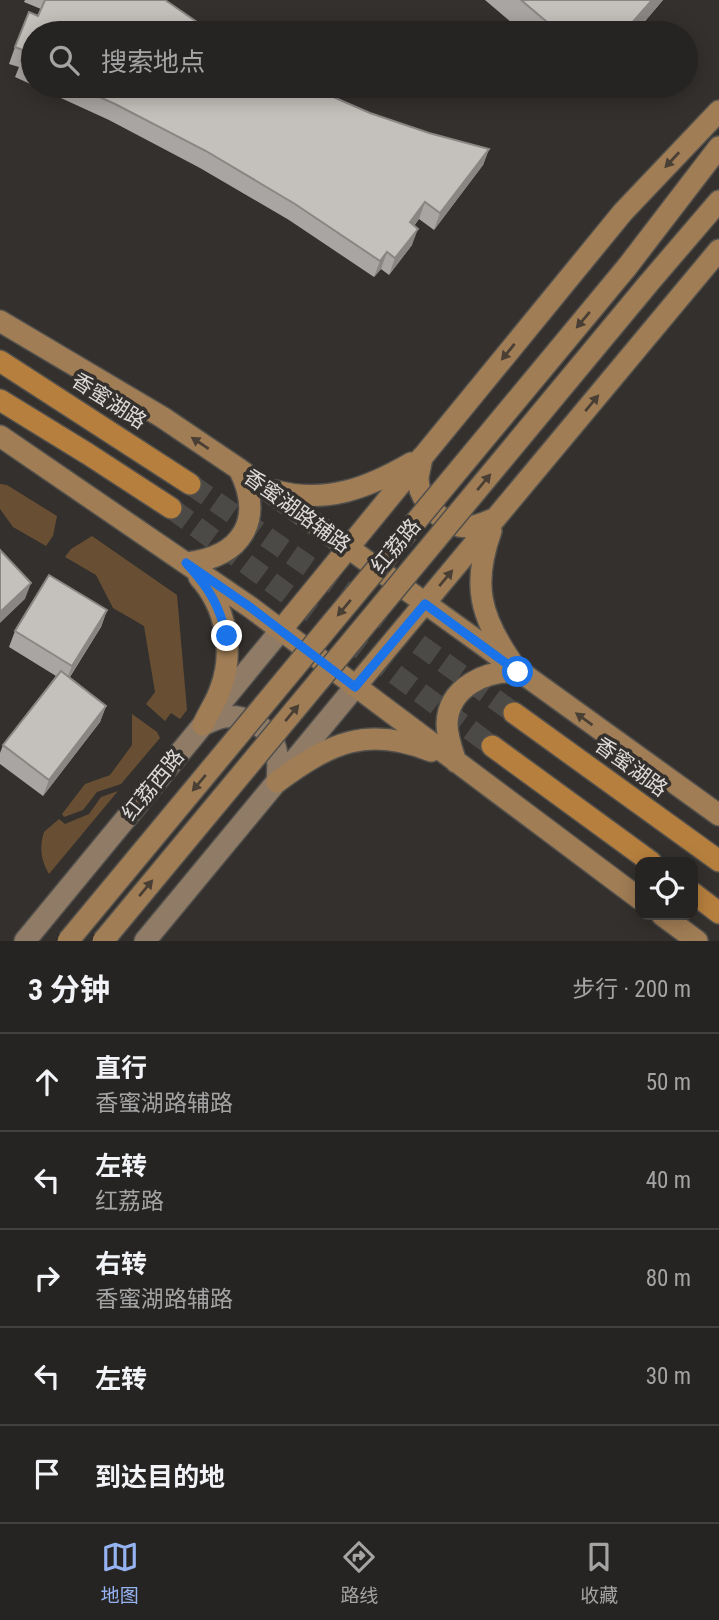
<!DOCTYPE html>
<html lang="zh">
<head>
<meta charset="utf-8">
<style>
  :root { --surface:#262422; --page:#32302f; --text:#f1f3f6; --muted:#a4a4a5; --line:#424140; --accent:#95b2f1 }
  body { margin:0; font-family:"Roboto Condensed","Noto Sans SC",sans-serif; background:var(--page); color:var(--text) }
  .controls { position:absolute; right:21px; bottom:21px; display:grid; overflow:hidden; border-radius:14px; box-shadow:0 4px 18px #0003 }
  .controls button { width:63px; height:63px; display:grid; place-items:center; padding:0; border:0; border-bottom:2px solid var(--line); background:var(--surface); color:var(--text); font:35px sans-serif }
  .stop { position:absolute; width:21px; height:21px; margin:-16px; border:5px solid #1a73e8; border-radius:50%; background:#fff }
  .stop.end { background:#1a73e8; border-color:#fff; box-shadow:0 2px 7px #0008 }
  .list { margin:0; padding:0; list-style:none }
  h2 { display:flex; justify-content:space-between; align-items:center; height:91px; margin:0; padding:0 28px; font-size:30px }
  h2 small { font-size:23px; font-weight:400; color:var(--muted) }
  .list li { display:grid; grid-template-columns:46px 1fr auto; gap:21px; align-items:center; box-sizing:border-box; height:98px; padding:0 28px; border-top:2px solid var(--line) }
  .list b { display:block; font-size:26px; white-space:nowrap }
  .list p { margin:0; font-size:23px; white-space:nowrap; color:var(--muted) }
  .list em { font-size:23px; font-style:normal; color:var(--muted) }
  .icon { flex:none; width:38px; height:38px; fill:none; stroke:currentColor; stroke-width:2; stroke-linecap:round; stroke-linejoin:round }
  .map { position:relative; flex:none; width:719px; height:941px; overflow:hidden }
  .search { position:absolute; background:var(--surface); box-shadow:0 4px 18px #0003; left:21px; right:21px; top:21px; height:77px; display:flex; align-items:center; gap:18px; box-sizing:border-box; padding:0 24px; border-radius:38px; color:var(--muted); font-size:26px }
  .sheet { height:581px; background:var(--surface) }
  nav { display:flex; justify-content:space-around; align-items:center; box-sizing:border-box; height:98px; border-top:2px solid var(--line); background:var(--surface); font-size:19px; color:var(--muted) }
  nav a { display:grid; justify-items:center; gap:4px }
  nav .on { color:var(--accent) }
  .map>svg:first-child { display:block }
  .green { fill:#684f33 }
  .lines { fill:none; stroke-linecap:round; stroke-linejoin:round }
  .highway-tunnel { stroke:#4c4a47; stroke-width:21; stroke-dasharray:21 10; stroke-linecap:butt }
  .secondary-casing { stroke:#514f4c; stroke-width:24 }
  .primary-casing { stroke:#514f4c; stroke-width:24 }
  .highway-casing { stroke:#514f4c; stroke-width:24 }
  .secondary { stroke:#907c66; stroke-width:21 }
  .primary { stroke:#a07d54; stroke-width:21 }
  .highway { stroke:#b67f3d; stroke-width:21 }
  .primary-bridge-casing { stroke:#514f4c; stroke-width:24; stroke-linecap:butt }
  .primary-bridge { stroke:#a07d54; stroke-width:21 }
  .wall { fill:#a9a5a2 }
  .shaded-wall { fill:#898684 }
  .building { fill:#c4c0bc; stroke:#898684; stroke-width:2 }
  .oneway { fill:#493f35 }
  .route { stroke:#1a73e8; stroke-width:9 }
  .labels { text-anchor:middle; dominant-baseline:central; stroke-width:7; stroke-linejoin:round; paint-order:stroke }
  .street-label { font-size:21px; fill:#dddbd9; stroke:#33302d }
</style>
</head>
<body>
<div class="map">
<svg width="719" height="941" viewBox="0 0 719 941">
  <rect width="100%" height="100%" fill="#33302d"/>
  <path class="green" d="M 0,484 L 7,485 L 57,516 L 53,536 L 46,546 L 13,527 L 0,509 Z
    M 92,536 L 177,595 L 187,710 L 180,719 L 171,713 L 165,721 L 146,704 L 155,692 L 144,626 L 113,608 L 96,575 L 65,557 L 71,549 Z
    M 132,714 L 157,732 L 160,738 L 121,784 L 97,792 L 83,810 L 64,817 L 62,814 L 85,784 L 110,775 L 132,745 Z
    M 118,791 L 49,874 C 41,860 39,848 44,832 L 59,819 L 65,824 L 89,814 L 101,797 Z"/>
  <g class="lines">
    <path class="highway-tunnel" d="M 190,484 L 366,606 L 514,713
      M 171,508 L 492,746"/>
    <g class="secondary-casing">
      <path id="secondary" d="M 203,725 C 209,722 217,718 224,717 C 243,714 266,725 274,743 C 279,756 278,769 277,782
        M 25,941 L 281,630
        M 145,941 L 355,687"/>
    </g>
    <g class="primary-casing">
      <path id="primary" d="M 627,267 L 719,147
        M 648,284 L 719,201
        M 0,321 L 162,417 L 239,469 L 719,815
        M 0,436 L 250,607 L 640,899
        M 422,457 C 421,464 419,471 418,478 C 418,499 439,521 459,526 C 471,529 484,523 496,518
        M 276,491 C 326,504 368,488 411,463
        M 491,531 C 472,584 480,616 511,661
        M 186,563 C 242,557 265,520 239,469
        M 199,577 C 226,607 235,652 220,690 C 216,702 208,713 203,725
        M 281,630 L 623,212 L 719,111
        M 355,687 L 719,250
        M 456,762 C 452,750 447,737 447,724 C 448,687 486,670 518,672
        M 277,782 C 330,743 367,725 431,751
        M 662,915 L 697,941"/>
    </g>
    <g class="highway-casing">
      <path id="highway" d="M 0,361 L 190,484
        M 0,400 L 88,454 L 171,508
        M 514,713 L 719,861
        M 492,746 L 651,862
        M 693,893 L 719,913"/>
    </g>
    <use href="#secondary" class="secondary"/>
    <use href="#primary" class="primary"/>
    <use href="#highway" class="highway"/>
    <g class="primary-bridge-casing">
      <path id="primary-bridge" d="M 68,941 L 627,267
        M 103,941 L 648,284"/>
    </g>
    <use href="#primary-bridge" class="primary-bridge"/>
  </g>
  <path class="wall" d="M 25,0 L 165,0 L 33,33 L 33,86 L 308,86 L 370,113 L 429,133 L 489,149 L 483,165 L 434,230 L 419,219 L 414,226 L 412,245 L 389,275 L 381,269 L 374,277 L 289,220 L 200,168 L 109,120 L 15,77 L 19,67 L 9,64 L 15,47 L 38,16 L 41,9 L 24,2 Z
    M 485,0 L 663,0 L 635,33 L 524,33 Z
    M 107,610 L 101,627 L 70,677 L 106,706 L 100,722 L 43,796 L 0,764 L 0,753 L 3,745 L 56,676 L 9,647 L 15,631 Z"/>
  <path class="shaded-wall" d="M 652,0 L 663,0 L 635,33 L 623,33 Z
    M 489,149 L 483,165 L 434,230 L 440,213 Z
    M 425,202 L 419,219 L 404,239 L 410,222 Z
    M 418,229 L 412,245 L 389,275 L 395,258 Z
    M 387,252 L 381,269 L 374,277 L 380,261 Z
    M 31,583 L 25,599 L 0,623 L 0,612 Z
    M 107,610 L 101,627 L 66,682 L 72,666 Z
    M 106,706 L 100,722 L 43,796 L 49,780 Z"/>
  <path class="building" d="M 45,0 L 165,0 L 213,33 L 33,33 L 33,67 L 21,61 L 25,51 L 15,47 L 29,12 L 38,16 Z
    M 521,0 L 652,0 L 623,33 L 560,33 Z
    M 75,86 L 308,86 L 370,113 L 429,133 L 489,149 L 440,213 L 425,202 L 410,222 L 418,229 L 395,258 L 387,252 L 380,261 L 295,204 L 206,151 L 115,104 Z
    M 0,550 L 31,583 L 0,612 Z
    M 49,575 L 107,610 L 72,666 L 15,631 Z
    M 61,671 L 106,706 L 49,780 L 3,745 Z"/>
  <defs><path id="oneway-solid" d="M-6-.8H1V-3.2L6.5 0L1 3.2V.8H-6Z" transform="scale(1.75)"/></defs>
  <g class="oneway">
    <use href="#oneway-solid" transform="translate(672 160) rotate(133)"/>
    <use href="#oneway-solid" transform="translate(583 320) rotate(130)"/>
    <use href="#oneway-solid" transform="translate(508 352) rotate(129)"/>
    <use href="#oneway-solid" transform="translate(592 403) rotate(-50)"/>
    <use href="#oneway-solid" transform="translate(200 443) rotate(-146)"/>
    <use href="#oneway-solid" transform="translate(484 482) rotate(-50)"/>
    <use href="#oneway-solid" transform="translate(446 578) rotate(-50)"/>
    <use href="#oneway-solid" transform="translate(344 608) rotate(130)"/>
    <use href="#oneway-solid" transform="translate(292 713) rotate(-50)"/>
    <use href="#oneway-solid" transform="translate(584 719) rotate(-144)"/>
    <use href="#oneway-solid" transform="translate(199 783) rotate(130)"/>
    <use href="#oneway-solid" transform="translate(146 888) rotate(-50)"/>
  </g>
  <g class="lines">
    <path class="route" d="M 227,636 C 218,603 209,588 186,563 L 250,607 L 355,687 L 425,604 L 518,672"/>
  </g>
  <g class="labels">
    <g class="street-label">
      <text transform="translate(109 401) rotate(33)">香蜜湖路</text>
      <text transform="translate(297 511) rotate(36)">香蜜湖路辅路</text>
      <text transform="translate(396 546) rotate(-50)">红荔路</text>
      <text transform="translate(631 767) rotate(36)">香蜜湖路</text>
      <text transform="translate(153 785) rotate(-51)">红荔西路</text>
    </g>
  </g>
</svg>
<div class="controls">
<button><svg class="icon" aria-label="locate" viewBox="0 0 24 24"><circle cx="12" cy="12" r="6"/><path d="M12 2v4M12 18v4M2 12h4M18 12h4"/></svg></button>
</div>
<div class="stop" style="left:518px;top:672px"></div>
<div class="stop end" style="left:227px;top:636px"></div>
<div class="search"><svg class="icon" aria-label="search" viewBox="0 0 24 24"><circle cx="10" cy="10" r="6"/><path d="M15 15l6 6"/></svg>搜索地点</div>
</div>
<section class="sheet">
<h2>3 分钟<small>步行 · 200 m</small></h2>
<ul class="list">
<li><svg class="icon" aria-label="ahead" viewBox="0 0 24 24"><path d="M12 20V5M6 11l6-6 6 6"/></svg><div><b>直行</b><p>香蜜湖路辅路</p></div><em>50 m</em></li>
<li><svg class="icon" aria-label="left" viewBox="0 0 24 24"><path d="M17 20v-9H6M10 6l-5 5 5 5"/></svg><div><b>左转</b><p>红荔路</p></div><em>40 m</em></li>
<li><svg class="icon" aria-label="right" viewBox="0 0 24 24"><path d="M7 20v-9h11M14 6l5 5-5 5"/></svg><div><b>右转</b><p>香蜜湖路辅路</p></div><em>80 m</em></li>
<li><svg class="icon" aria-label="left" viewBox="0 0 24 24"><path d="M17 20v-9H6M10 6l-5 5 5 5"/></svg><div><b>左转</b></div><em>30 m</em></li>
<li><svg class="icon" aria-label="arrive" viewBox="0 0 24 24"><path d="M6 21V4h12l-3 4 3 4H6"/></svg><div><b>到达目的地</b></div></li>
</ul>
</section>
<nav>
<a class="on"><svg class="icon" aria-label="map" viewBox="0 0 24 24"><path d="M3 6l6-2 6 2 6-2v14l-6 2-6-2-6 2zM9 4v14M15 6v14"/></svg>地图</a>
<a><svg class="icon" aria-label="directions" viewBox="0 0 24 24"><path d="M12 3l9 9-9 9-9-9zM9 14v-3h6M13 9l2 2-2 2"/></svg>路线</a>
<a><svg class="icon" aria-label="saved" viewBox="0 0 24 24"><path d="M7 4h10v16l-5-4-5 4z"/></svg>收藏</a>
</nav>
</body>
</html>
